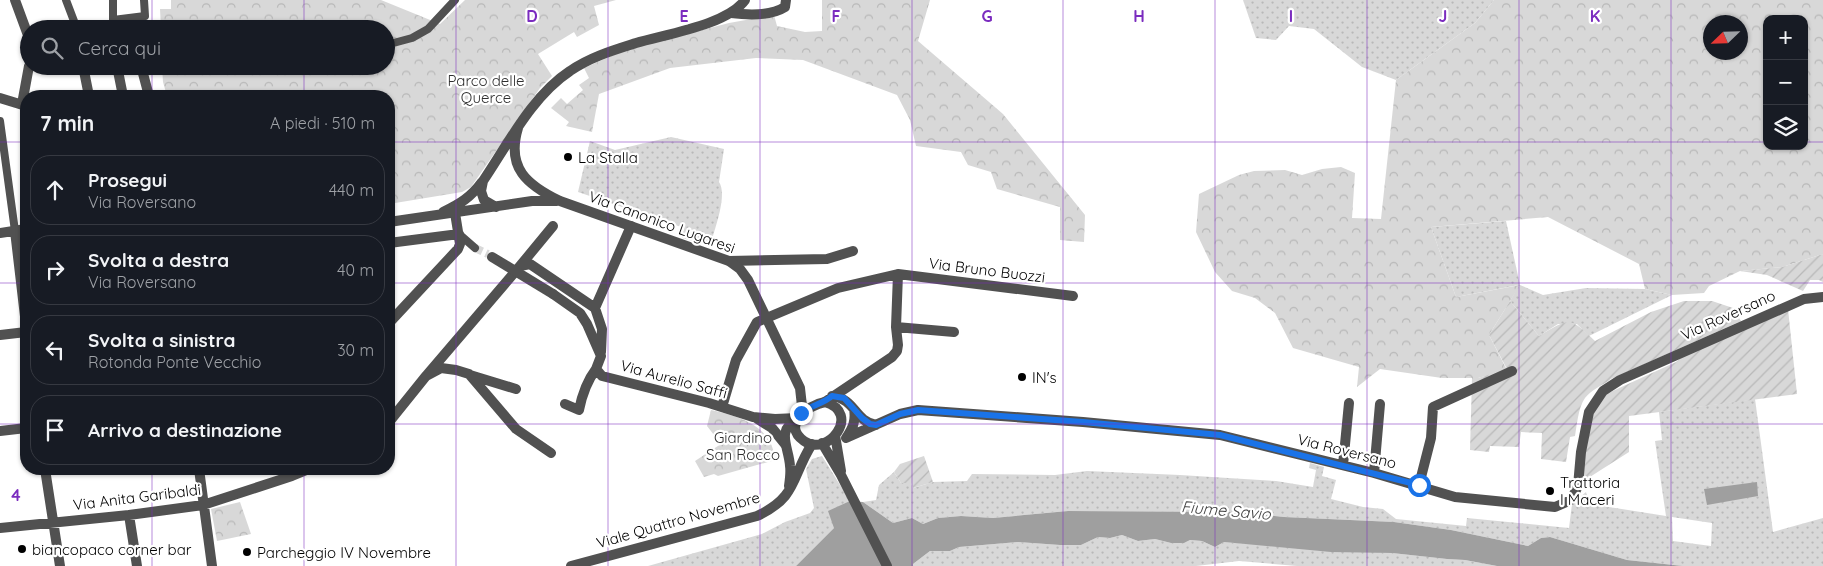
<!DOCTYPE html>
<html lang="it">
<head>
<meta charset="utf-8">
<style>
  :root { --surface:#171b24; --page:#242831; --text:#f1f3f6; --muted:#9ea1a6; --line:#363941 }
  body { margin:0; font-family:Quicksand,sans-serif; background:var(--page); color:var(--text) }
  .controls { position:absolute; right:15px; top:15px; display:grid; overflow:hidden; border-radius:10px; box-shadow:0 1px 4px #0004 }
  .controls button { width:45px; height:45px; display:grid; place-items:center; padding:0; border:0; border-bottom:1px solid var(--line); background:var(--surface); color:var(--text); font:25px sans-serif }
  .compass { position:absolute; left:1703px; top:15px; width:45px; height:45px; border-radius:50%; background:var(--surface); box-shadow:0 1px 4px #0004; rotate:247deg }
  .stop { position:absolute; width:15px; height:15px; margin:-11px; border:4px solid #1a73e8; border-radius:50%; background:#fff }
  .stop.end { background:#1a73e8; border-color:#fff; box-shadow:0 1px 5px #0008 }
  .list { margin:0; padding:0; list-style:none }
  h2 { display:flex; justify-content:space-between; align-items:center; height:65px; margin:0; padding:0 20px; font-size:21px }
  h2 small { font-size:16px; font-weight:400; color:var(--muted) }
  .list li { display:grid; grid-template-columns:32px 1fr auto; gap:15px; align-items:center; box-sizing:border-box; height:70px; margin:0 10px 10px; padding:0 10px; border:1px solid var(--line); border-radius:20px }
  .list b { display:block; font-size:19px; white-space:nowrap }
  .list p { margin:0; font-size:16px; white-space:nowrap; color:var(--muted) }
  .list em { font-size:16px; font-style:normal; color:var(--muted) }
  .icon { flex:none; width:28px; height:28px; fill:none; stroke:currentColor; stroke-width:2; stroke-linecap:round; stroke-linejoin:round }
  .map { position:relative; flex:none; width:1823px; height:566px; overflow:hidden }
  .search { position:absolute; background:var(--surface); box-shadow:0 1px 4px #0004; left:20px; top:20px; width:375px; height:55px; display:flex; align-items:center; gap:12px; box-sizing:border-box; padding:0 18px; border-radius:28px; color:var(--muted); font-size:19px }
  .panel { position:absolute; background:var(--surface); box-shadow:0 1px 4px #0004; left:20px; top:90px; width:375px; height:385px; border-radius:20px }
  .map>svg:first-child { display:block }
  .grass { fill:url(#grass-dots); fill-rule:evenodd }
  .forest { fill:url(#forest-crowns); fill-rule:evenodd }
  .garden { fill:url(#garden-furrows) }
  .water { fill:#9f9f9f }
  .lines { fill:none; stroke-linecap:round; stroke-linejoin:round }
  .pedestrian-tunnel { stroke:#d9d9d9; stroke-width:8; stroke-dasharray:8 4; stroke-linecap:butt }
  .pedestrian { stroke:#515151; stroke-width:8 }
  .minor { stroke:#515151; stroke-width:10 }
  .tertiary { stroke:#515151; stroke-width:10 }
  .minor-bridge { stroke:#515151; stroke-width:10 }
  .route { stroke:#1a73e8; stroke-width:6 }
  .grid { fill:none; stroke:#7b2cbf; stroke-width:1; stroke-opacity:0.55 }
  .poi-dot { fill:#000; stroke:#fff; stroke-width:2 }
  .labels { text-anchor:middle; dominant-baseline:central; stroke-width:4.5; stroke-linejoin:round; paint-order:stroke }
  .park-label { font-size:15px; fill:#2f2f2f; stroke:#fff }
  .poi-label { font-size:15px; fill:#000; stroke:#fff; text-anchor:start }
  .street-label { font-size:15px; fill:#000; stroke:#fff }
  .water-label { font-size:16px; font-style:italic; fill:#404040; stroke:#fff }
  .grid-label { font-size:16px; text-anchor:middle; font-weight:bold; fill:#7b2cbf; stroke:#fff; stroke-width:4.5; stroke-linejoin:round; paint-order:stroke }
</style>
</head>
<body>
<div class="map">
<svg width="1823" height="566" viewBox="0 0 1823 566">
  <defs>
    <pattern id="grass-dots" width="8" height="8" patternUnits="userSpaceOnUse" patternTransform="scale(1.25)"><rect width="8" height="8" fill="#d8d8d8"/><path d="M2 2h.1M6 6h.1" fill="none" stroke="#b8b8b8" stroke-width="1.8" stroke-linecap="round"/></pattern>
    <pattern id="forest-crowns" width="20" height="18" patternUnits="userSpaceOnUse" patternTransform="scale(1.25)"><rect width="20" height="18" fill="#d8d8d8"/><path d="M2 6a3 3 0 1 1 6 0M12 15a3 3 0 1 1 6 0" fill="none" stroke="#b8b8b8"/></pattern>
    <pattern id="garden-furrows" width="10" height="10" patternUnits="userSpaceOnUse" patternTransform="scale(1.25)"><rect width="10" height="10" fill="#d8d8d8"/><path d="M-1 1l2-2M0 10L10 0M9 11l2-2" fill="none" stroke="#b8b8b8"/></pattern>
  </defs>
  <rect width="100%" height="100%" fill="#fff"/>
  <path class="grass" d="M 1243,0 L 1494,0 L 1475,23 L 1396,80 L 1362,67 L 1314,29 L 1289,26 L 1276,40 L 1256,38 Z
    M 671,137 L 724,149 L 719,182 C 728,195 714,231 710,246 L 682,238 L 684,228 L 578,192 L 590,141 L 615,150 Z
    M 1506,221 L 1520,285 L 1543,295 L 1586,288 L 1645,289 L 1672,295 L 1589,336 L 1577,324 L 1558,324 L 1539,336 L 1510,301 L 1519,285 L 1456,297 L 1431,227 Z
    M 1755,399 L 1773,532 L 1823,518 L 1823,566 L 1683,566 L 1627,560 L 1550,537 L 1541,538 L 1528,546 L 1451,530 L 1394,522 L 1284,517 L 1239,512 L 1068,511 L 993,518 L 961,516 L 938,518 L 923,524 L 912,518 L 893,523 L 863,502 L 876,500 L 879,485 L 894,472 L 901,483 L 911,483 L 913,488 L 933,482 L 967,481 L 972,474 L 1055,475 L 1087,471 L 1180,475 L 1276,481 L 1313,487 L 1316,470 L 1309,468 L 1310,463 L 1324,467 L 1322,476 L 1336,480 L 1331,499 L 1363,507 L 1383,509 L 1396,519 L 1466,526 L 1467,518 L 1569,528 L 1572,504 L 1586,492 L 1590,504 L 1666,516 L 1655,441 L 1662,440 L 1659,412 ZM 1672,517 L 1712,523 L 1711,546 L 1673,541 Z
    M 822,456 L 850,501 L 834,528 L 796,566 L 648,566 L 762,534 L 785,522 L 810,513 L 814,508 L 806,469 L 812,459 Z
    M 1122,535 L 1138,541 L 1155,539 L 1171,543 L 1184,543 L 1190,540 L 1202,541 L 1215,547 L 1224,542 L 1392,553 L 1447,559 L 1465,560 L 1497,566 L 1297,566 L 1239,561 L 1196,566 L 913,566 L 913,564 L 930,551 L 950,551 L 959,547 L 1018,542 L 1060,545 L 1081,545 L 1098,537 L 1110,538 Z"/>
  <path class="forest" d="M 171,0 L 381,0 L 440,24 L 465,0 L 616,0 L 594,6 L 599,25 L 577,37 L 574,32 L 538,54 L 552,76 L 540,88 L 471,187 L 462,192 L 389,204 L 389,96 L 167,96 L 163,82 L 162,66 L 386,66 L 386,29 L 161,29 L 160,9 L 171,9 Z
    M 822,0 L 930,0 L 918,41 L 1003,114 L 1085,215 L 1084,242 L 1060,240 L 1060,207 L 997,189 L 991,172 L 968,165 L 961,152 L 916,146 L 910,120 L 897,95 L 803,60 L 756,58 L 670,68 L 599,94 L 592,132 L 566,126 L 569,122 L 551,108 L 561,98 L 567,104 L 583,90 L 579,85 L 589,78 L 584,68 L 625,50 L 729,23 L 774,15 L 777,26 L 805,32 L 822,31 Z
    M 1494,0 L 1823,0 L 1823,254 L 1782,267 L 1740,271 L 1709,286 L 1704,293 L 1672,295 L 1645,289 L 1639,264 L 1548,217 L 1431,227 L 1456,297 L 1520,285 L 1489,335 L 1507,370 L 1478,378 L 1442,378 L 1380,369 L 1357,387 L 1359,367 L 1293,348 L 1275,313 L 1255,298 L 1232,291 L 1215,272 L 1196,232 L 1199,194 L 1239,175 L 1254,171 L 1285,170 L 1302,175 L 1322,169 L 1341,167 L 1355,173 L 1352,218 L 1381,219 L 1396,80 L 1475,23 ZM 1767,19 L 1804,19 L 1804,146 L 1767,146 ZM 1710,22 L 1740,22 L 1740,52 L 1710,52 Z
    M 711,410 C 717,411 724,413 730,415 C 754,422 773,434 775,460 L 718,476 L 714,474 L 704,477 L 695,461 L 721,444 L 707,426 Z
    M 240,502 L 251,534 L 217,541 L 211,509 Z"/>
  <path class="garden" d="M 1823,254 L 1823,282 L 1819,280 L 1810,280 L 1803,291 L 1767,275 L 1740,271 L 1782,267 Z
    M 1510,301 L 1539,336 C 1570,318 1569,316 1595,341 L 1651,312 L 1684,301 L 1712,301 L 1733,308 L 1741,321 L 1611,379 C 1603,385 1591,390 1585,398 C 1578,408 1577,425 1575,436 L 1570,437 L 1566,462 L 1541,459 L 1542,433 L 1521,432 L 1519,447 L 1490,446 L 1489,452 L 1470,450 L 1472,378 L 1478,378 L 1507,369 L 1489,335 Z
    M 1788,309 L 1797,394 L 1629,416 L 1629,452 L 1582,482 L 1584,451 L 1592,412 L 1604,395 L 1676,362 L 1682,357 Z
    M 924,456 L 933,482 L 913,488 L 911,483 L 901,483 L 894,472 L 900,464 Z"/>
  <path class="water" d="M 1757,482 L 1758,496 L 1707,505 L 1704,489 Z
    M 850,501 L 863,502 L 893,523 L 912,518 L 923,524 L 938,518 L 961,516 L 993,518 L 1068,511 L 1239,512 L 1284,517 L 1394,522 L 1451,530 L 1528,546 L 1541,538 L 1550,537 L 1627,560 L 1683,566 L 1497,566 L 1465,560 L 1447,559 L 1392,553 L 1331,552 L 1224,542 L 1215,547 L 1202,541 L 1190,540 L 1184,543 L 1171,543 L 1155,539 L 1138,541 L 1122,535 L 1110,538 L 1098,537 L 1081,545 L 1060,545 L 1018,542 L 959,547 L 950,551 L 930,551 L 913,564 L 913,566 L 796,566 L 834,528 L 828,511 Z"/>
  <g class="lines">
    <path class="pedestrian-tunnel" d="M 475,248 L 488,254"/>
    <path class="pedestrian" d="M 66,0 L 77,29
      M 113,20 L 145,16 L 144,0
      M 113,29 L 113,0
      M 386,45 L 412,38 L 428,29 L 455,0
      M 0,121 L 15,231
      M 459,234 L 475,248"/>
    <path class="minor" d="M 15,0 L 29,38
      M 731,13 C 747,15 771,16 785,7 L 786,0
      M 83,66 L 89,96
      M 117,66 L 123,96
      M 0,98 L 26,106
      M 22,104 L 29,66
      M 15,231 L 26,325
      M 0,233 L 26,229
      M 389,243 L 459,234
      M 729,261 L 827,259 L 853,251
      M 520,266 L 553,226
      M 898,274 L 1073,296
      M 553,294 L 580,313 L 587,324 L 601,356 L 596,369 L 602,376 L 709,403 L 753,417 L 775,419 L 798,418
      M 595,308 L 631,226
      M 389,323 L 458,249 L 460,244 L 455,213
      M 896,327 L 954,332
      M 0,335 L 26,332
      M 470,375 L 516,389
      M 426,376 L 520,266 L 530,264 L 595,308 L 602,329 L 601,352
      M 832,396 C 856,399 854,421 876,425
      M 565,404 L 579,410 C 582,395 587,381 596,369
      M 722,407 L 736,360 L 757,322 L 838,288 L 898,274 L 896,327 L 898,345 L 897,351 L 892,357 L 825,402
      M 756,418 L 772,428 L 785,444
      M 389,422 L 426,376 L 441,368 L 456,370 L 469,374 L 516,429 L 551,453
      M 0,431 L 26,428
      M 846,438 L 900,414 L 918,410 L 1083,422 L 1220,435 L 1374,473 L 1455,497 L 1555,507 L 1571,500 L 1578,486 L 1581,452 L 1589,412 L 1603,391 L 1620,380 L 1804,299 L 1823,297
      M 846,438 C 853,428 856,421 854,409
      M 1343,465 L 1349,403
      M 45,469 L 60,566
      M 199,469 L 212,566
      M 1374,473 L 1380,404
      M 1419,485 L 1431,438 L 1433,407 L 1512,371
      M 129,515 L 137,566
      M 0,528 L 129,515 L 203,505 L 292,476 L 309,469"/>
    <path class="tertiary" d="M 141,66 L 149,96
      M 518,128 C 506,168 527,185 560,201 L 729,261 L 740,269 L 748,280 L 800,388 L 802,406 L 801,413
      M 496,207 L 484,200 L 481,191 L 483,181 C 508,144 532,96 570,71 C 590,57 614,50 636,43 C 666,34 727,25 745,0
      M 443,212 C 460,204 471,197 482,182
      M 389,222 L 532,201 L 557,201
      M 825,402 C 862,413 828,458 804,441 C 781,425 808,405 825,402 Z
      M 835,435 L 841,471
      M 822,443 L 841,475 L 887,566
      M 789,486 C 790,479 791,472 790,466 C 789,447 775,430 798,419
      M 571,566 L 757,516 C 798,497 791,477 812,444"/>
    <path class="minor-bridge" d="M 492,257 L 553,294"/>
  </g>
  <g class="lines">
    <path class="route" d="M 801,413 C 811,405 823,404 832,396 L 844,398 L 862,418 L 870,424 L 876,425 L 900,414 L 918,410 L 1083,422 L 1220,435 L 1419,485"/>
  </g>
  <path class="grid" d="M 152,0 L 152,29M 304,0 L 304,29M 456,0 L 456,566M 608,0 L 608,566M 760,0 L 760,566M 912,0 L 912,566M 1063,0 L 1063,566M 1215,0 L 1215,566M 1367,0 L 1367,566M 1519,0 L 1519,566M 1671,0 L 1671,566M 152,66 L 152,96M 304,66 L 304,96M 0,142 L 26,142M 389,142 L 1767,142M 1804,142 L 1823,142M 0,283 L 26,283M 389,283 L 1823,283M 0,424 L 26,424M 389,424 L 1823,424M 152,469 L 152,566M 304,469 L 304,566"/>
  <g class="poi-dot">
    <circle cx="568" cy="157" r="5"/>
    <circle cx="1022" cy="377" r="5"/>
    <circle cx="1550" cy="491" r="5"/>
    <circle cx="22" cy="549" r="5"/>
    <circle cx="247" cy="552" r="5"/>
  </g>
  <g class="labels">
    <g class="park-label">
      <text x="486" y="80">Parco delle<tspan x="486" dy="17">Querce</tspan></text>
      <text x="743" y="437">Giardino<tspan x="743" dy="17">San Rocco</tspan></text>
    </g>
    <g class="poi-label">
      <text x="578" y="157">La Stalla</text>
      <text x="1032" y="377">IN's</text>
      <text x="1560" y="482">Trattoria<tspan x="1560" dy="17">I Maceri</tspan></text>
      <text x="32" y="549">biancopaco corner bar</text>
      <text x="257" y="552">Parcheggio IV Novembre</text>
    </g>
    <g class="street-label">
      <text transform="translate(662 222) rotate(20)">Via Canonico Lugaresi</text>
      <text transform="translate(987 270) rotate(7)">Via Bruno Buozzi</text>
      <text transform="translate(1728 315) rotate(-24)">Via Roversano</text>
      <text transform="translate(674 379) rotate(15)">Via Aurelio Saffi</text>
      <text transform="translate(1347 451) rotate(14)">Via Roversano</text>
      <text transform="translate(137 497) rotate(-7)">Via Anita Garibaldi</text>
      <text transform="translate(678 520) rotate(-16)">Viale Quattro Novembre</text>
    </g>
    <g class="water-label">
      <text transform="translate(1226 510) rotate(5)">Fiume Savio</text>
    </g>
  </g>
  <g class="grid-label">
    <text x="532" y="22">D</text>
    <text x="684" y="22">E</text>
    <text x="836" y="22">F</text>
    <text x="987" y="22">G</text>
    <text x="1139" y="22">H</text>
    <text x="1291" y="22">I</text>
    <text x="1443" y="22">J</text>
    <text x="1595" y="22">K</text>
    <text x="16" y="501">4</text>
  </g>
</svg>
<div class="controls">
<button>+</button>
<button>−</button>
<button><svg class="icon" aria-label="layers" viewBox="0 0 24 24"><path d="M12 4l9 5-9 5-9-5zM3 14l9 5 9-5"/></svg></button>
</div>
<svg class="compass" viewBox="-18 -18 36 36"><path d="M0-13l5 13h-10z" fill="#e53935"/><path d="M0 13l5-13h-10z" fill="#9ea1a6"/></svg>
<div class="stop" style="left:1419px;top:485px"></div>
<div class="stop end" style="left:801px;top:413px"></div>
<div class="search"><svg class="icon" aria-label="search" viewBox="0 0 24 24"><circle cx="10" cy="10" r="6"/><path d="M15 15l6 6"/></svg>Cerca qui</div>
<section class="panel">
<h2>7 min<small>A piedi · 510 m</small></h2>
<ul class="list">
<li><svg class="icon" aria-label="ahead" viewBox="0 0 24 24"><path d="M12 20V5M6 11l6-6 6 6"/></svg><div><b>Prosegui</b><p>Via Roversano</p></div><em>440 m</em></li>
<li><svg class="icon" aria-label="right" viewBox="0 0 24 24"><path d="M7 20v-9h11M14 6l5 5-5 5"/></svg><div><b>Svolta a destra</b><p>Via Roversano</p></div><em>40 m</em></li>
<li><svg class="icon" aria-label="left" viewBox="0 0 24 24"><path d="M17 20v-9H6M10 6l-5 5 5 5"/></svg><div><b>Svolta a sinistra</b><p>Rotonda Ponte Vecchio</p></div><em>30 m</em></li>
<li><svg class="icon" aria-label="arrive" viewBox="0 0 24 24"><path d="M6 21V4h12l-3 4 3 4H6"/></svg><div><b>Arrivo a destinazione</b></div></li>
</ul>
</section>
</div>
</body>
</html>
